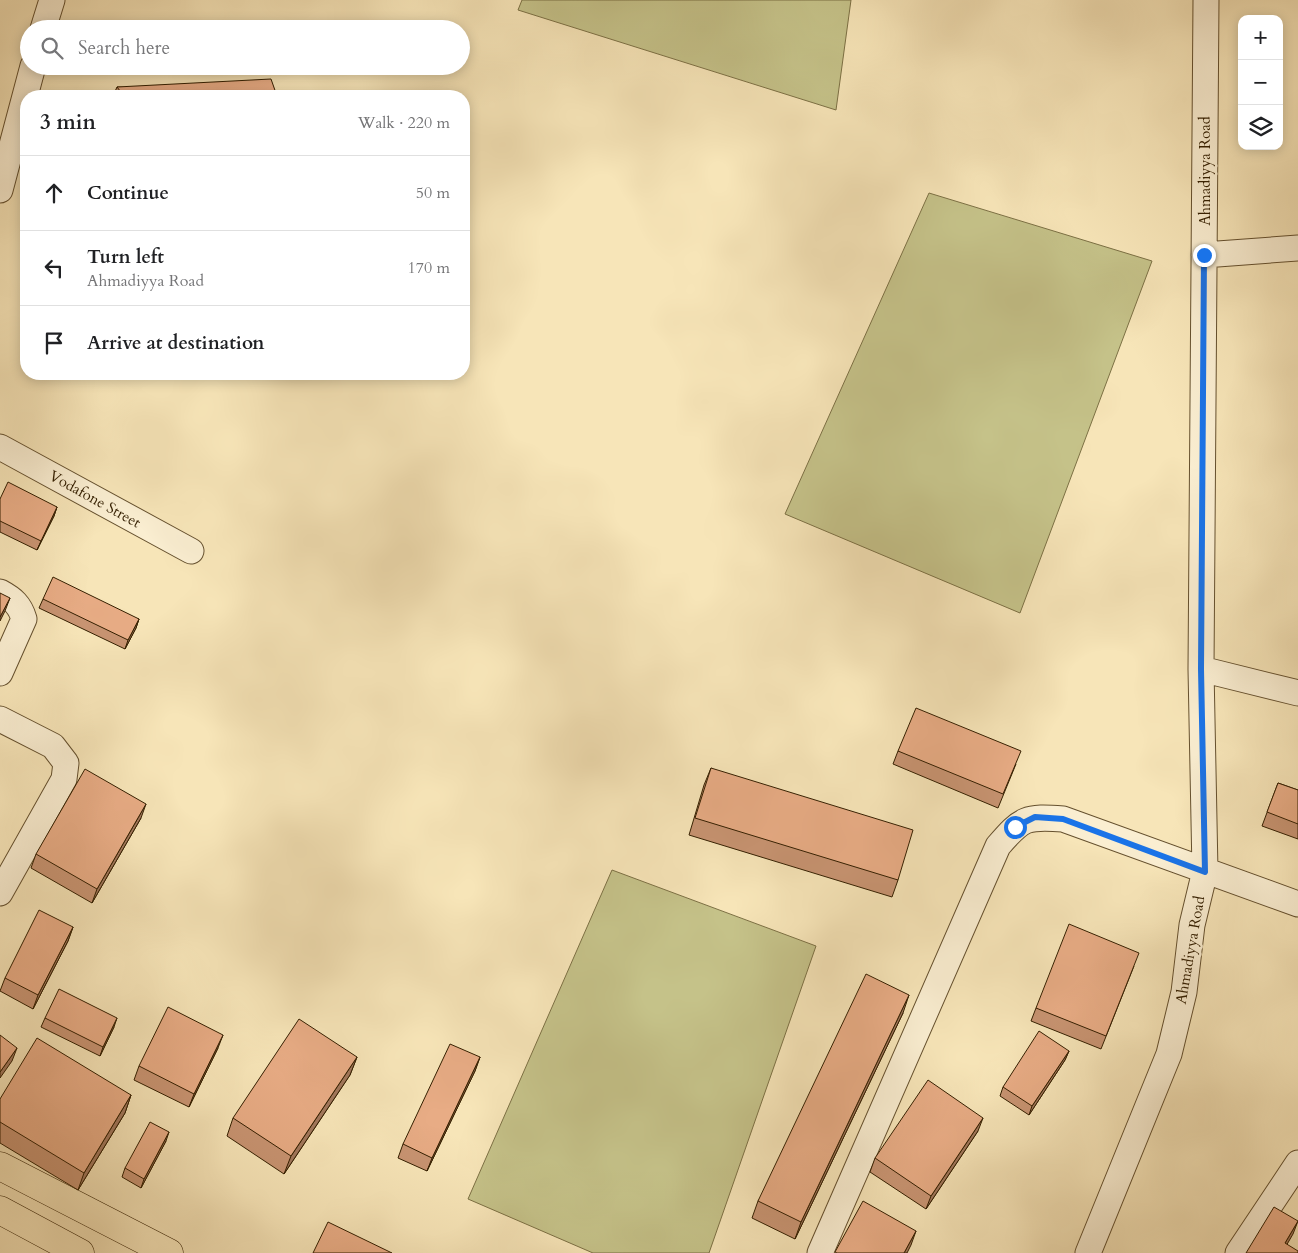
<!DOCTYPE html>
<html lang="en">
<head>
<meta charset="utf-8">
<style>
  :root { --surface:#fff; --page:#f6f6f6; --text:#202124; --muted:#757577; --line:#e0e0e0 }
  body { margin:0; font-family:Cardo,serif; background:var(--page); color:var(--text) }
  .controls { position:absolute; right:15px; top:15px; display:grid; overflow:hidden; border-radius:10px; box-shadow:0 2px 12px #0003 }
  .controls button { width:45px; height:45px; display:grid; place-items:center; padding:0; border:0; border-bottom:1px solid var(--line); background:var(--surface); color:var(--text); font:25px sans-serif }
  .stop { position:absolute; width:15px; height:15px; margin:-11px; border:4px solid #1a73e8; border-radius:50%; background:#fff }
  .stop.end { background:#1a73e8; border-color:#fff; box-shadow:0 1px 5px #0008 }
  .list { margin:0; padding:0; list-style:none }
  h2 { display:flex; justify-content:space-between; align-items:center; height:65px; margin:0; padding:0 20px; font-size:21px }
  h2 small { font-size:16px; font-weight:400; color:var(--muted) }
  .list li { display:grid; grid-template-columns:32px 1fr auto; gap:15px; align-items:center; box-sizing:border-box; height:75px; padding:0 20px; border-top:1px solid var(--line) }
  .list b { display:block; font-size:19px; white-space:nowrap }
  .list p { margin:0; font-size:16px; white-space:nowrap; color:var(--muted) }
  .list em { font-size:16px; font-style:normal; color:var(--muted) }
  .icon { flex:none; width:28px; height:28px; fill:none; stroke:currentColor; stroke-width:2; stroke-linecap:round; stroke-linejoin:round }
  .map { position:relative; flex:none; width:1298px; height:1253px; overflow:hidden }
  .search { position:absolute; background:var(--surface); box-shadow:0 2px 12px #0003; left:20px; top:20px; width:450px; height:55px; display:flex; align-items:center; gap:12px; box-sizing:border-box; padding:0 18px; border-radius:28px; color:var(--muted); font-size:19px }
  .panel { position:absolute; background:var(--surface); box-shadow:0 2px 12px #0003; left:20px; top:90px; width:450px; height:290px; border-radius:20px }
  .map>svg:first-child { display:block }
  .green { fill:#c5c289; stroke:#7c7044 }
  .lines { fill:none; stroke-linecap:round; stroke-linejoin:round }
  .minor-casing { stroke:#65502e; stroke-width:27 }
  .major-casing { stroke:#341f00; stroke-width:29 }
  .minor { stroke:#faeed1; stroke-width:25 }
  .major { stroke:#f7e5b8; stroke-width:28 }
  .wall { fill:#c89472; stroke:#341f00 }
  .shaded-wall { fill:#a2785d; stroke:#341f00 }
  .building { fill:#e8ac85; stroke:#341f00 }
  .route { stroke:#1a73e8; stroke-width:6 }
  .labels { text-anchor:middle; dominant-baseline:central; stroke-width:5; stroke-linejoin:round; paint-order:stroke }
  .street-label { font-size:15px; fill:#341f00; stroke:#faeed1 }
</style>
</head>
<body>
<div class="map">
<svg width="1298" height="1253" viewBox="0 0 1298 1253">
  <rect width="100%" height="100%" fill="#f7e5b8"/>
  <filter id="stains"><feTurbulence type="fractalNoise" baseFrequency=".004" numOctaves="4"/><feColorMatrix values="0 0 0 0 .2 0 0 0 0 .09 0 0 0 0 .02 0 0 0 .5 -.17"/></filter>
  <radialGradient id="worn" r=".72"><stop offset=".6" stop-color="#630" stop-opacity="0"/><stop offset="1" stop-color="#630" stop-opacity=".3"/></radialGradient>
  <path class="green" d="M 522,0 L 851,0 L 836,110 L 518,10 Z
    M 929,193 L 1152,261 L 1020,613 L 785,514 Z
    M 612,870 L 816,946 L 709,1253 L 593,1253 L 468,1199 Z"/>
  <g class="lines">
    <g class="minor-casing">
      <path id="minor" d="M 43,29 L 52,0
        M 0,190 L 33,66
        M 1204,255 L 1298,248
        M 0,447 L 191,551
        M 0,592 C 13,599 20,605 24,619 L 0,673
        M 1201,669 L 1298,693
        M 0,719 L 53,746 L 66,763 L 64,779 L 0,893
        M 820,1253 L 998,846 C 1022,818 1026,816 1063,819 L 1298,904
        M 1088,1253 L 1169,1054 L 1184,992 L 1192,925 L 1205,871 L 1201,669 L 1206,0
        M 1238,1253 L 1298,1163"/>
    </g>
    <g class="major-casing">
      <path id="major" d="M 0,1166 L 169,1253
        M 0,1210 L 80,1253"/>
    </g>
    <use href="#minor" class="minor"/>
    <use href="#major" class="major"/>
  </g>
  <path class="wall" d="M 117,87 L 277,96 L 113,96 Z
    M 0,499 L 57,507 L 54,516 L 37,550 L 0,532 Z
    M 43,599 L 139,619 L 136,628 L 125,649 L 39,608 Z
    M 898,751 L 1016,764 L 998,808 L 893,764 Z
    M 711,768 L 898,880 L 892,897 L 689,835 L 704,785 Z
    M 1278,783 L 1298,790 L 1298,839 L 1262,826 Z
    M 141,818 L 92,903 L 31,868 L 36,854 Z
    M 73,927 L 68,941 L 33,1009 L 0,991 L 5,978 Z
    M 1134,966 L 1101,1049 L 1031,1021 L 1036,1008 Z
    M 903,1013 L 795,1239 L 752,1218 L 758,1201 Z
    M 45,1018 L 114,1027 L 100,1056 L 41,1027 Z
    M 218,1048 L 189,1107 L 134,1080 L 139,1066 Z
    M 1069,1051 L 1065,1060 L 1029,1115 L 1000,1096 L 1003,1087 Z
    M 357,1057 L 350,1075 L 284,1174 L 227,1136 L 233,1118 Z
    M 480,1057 L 475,1071 L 427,1171 L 398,1158 L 403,1144 Z
    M 131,1095 L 125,1113 L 78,1190 L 0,1143 L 0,1099 Z
    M 978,1131 L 926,1209 L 870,1172 L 875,1158 Z
    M 166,1141 L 141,1188 L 122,1177 L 125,1168 Z"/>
  <path class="shaded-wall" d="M 57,507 L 54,516 L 37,550 L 41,541 Z
    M 10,598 L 5,611 L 0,621 L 0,617 Z
    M 139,619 L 136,628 L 125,649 L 128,640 Z
    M 146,804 L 141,818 L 92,903 L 97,889 Z
    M 73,927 L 68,941 L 33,1009 L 38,995 Z
    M 909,995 L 903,1013 L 795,1239 L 801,1222 Z
    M 117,1018 L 114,1027 L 100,1056 L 103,1047 Z
    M 223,1035 L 218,1048 L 189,1107 L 194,1094 Z
    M 17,1048 L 12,1061 L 0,1078 L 0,1072 Z
    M 1069,1051 L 1065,1060 L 1029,1115 L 1032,1106 Z
    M 357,1057 L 350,1075 L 284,1174 L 291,1156 Z
    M 480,1057 L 475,1071 L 427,1171 L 432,1158 Z
    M 131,1095 L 125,1113 L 78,1190 L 84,1173 Z
    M 983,1118 L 978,1131 L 926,1209 L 931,1196 Z
    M 169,1132 L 166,1141 L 141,1188 L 144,1179 Z
    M 1298,1221 L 1293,1234 L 1282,1253 L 1285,1243 Z
    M 916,1231 L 911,1245 L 907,1253 L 904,1253 Z"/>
  <path class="building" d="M 271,79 L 277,96 L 124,96 L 117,87 Z
    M 8,482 L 57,507 L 41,541 L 0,521 L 0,499 Z
    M 53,577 L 139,619 L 128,640 L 43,599 Z
    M 0,593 L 10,598 L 0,617 Z
    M 916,708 L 1021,751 L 1003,794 L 898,751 Z
    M 711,768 L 913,830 L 898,880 L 695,818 Z
    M 85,769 L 146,804 L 97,889 L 36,854 Z
    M 1278,783 L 1298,790 L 1298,824 L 1267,812 Z
    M 39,910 L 73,927 L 38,995 L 5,978 Z
    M 1069,924 L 1139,953 L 1106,1036 L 1036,1008 Z
    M 866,974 L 909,995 L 801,1222 L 758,1201 Z
    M 59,989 L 117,1018 L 103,1047 L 45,1018 Z
    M 168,1007 L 223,1035 L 194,1094 L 139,1066 Z
    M 299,1019 L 357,1057 L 291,1156 L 233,1118 Z
    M 1039,1031 L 1069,1051 L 1032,1106 L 1003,1087 Z
    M 0,1035 L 17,1048 L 0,1072 Z
    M 37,1038 L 131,1095 L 84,1173 L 0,1122 L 0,1099 Z
    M 450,1044 L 480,1057 L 432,1158 L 403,1144 Z
    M 928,1080 L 983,1118 L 931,1196 L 875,1158 Z
    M 150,1122 L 169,1132 L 144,1179 L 125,1168 Z
    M 863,1201 L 916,1231 L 904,1253 L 837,1253 L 835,1252 Z
    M 1274,1207 L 1298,1221 L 1285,1243 L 1298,1251 L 1298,1253 L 1246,1253 Z
    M 328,1222 L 392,1253 L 313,1253 Z"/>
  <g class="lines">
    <path class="route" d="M 1015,827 L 1035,817 L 1063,819 L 1205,872 L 1201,669 L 1204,255"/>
  </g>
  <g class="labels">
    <g class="street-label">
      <text transform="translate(1205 171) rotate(-90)">Ahmadiyya Road</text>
      <text transform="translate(95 499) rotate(29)">Vodafone Street</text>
      <text transform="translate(1190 950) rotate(-80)">Ahmadiyya Road</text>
    </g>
  </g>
  <rect width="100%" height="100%" filter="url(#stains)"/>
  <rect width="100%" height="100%" fill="url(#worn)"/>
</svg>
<div class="controls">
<button>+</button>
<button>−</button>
<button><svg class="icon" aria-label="layers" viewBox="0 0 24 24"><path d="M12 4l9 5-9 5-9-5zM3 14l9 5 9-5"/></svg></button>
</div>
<div class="stop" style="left:1015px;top:827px"></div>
<div class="stop end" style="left:1204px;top:255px"></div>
<div class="search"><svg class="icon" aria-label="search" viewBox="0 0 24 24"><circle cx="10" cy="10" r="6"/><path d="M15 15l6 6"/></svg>Search here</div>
<section class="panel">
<h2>3 min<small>Walk · 220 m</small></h2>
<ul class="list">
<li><svg class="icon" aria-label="ahead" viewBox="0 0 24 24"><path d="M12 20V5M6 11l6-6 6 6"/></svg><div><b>Continue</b></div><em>50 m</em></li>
<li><svg class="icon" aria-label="left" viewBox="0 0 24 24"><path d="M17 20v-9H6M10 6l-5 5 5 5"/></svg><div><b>Turn left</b><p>Ahmadiyya Road</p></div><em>170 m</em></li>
<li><svg class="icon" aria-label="arrive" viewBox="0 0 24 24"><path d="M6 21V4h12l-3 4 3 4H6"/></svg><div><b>Arrive at destination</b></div></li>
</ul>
</section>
</div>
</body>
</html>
